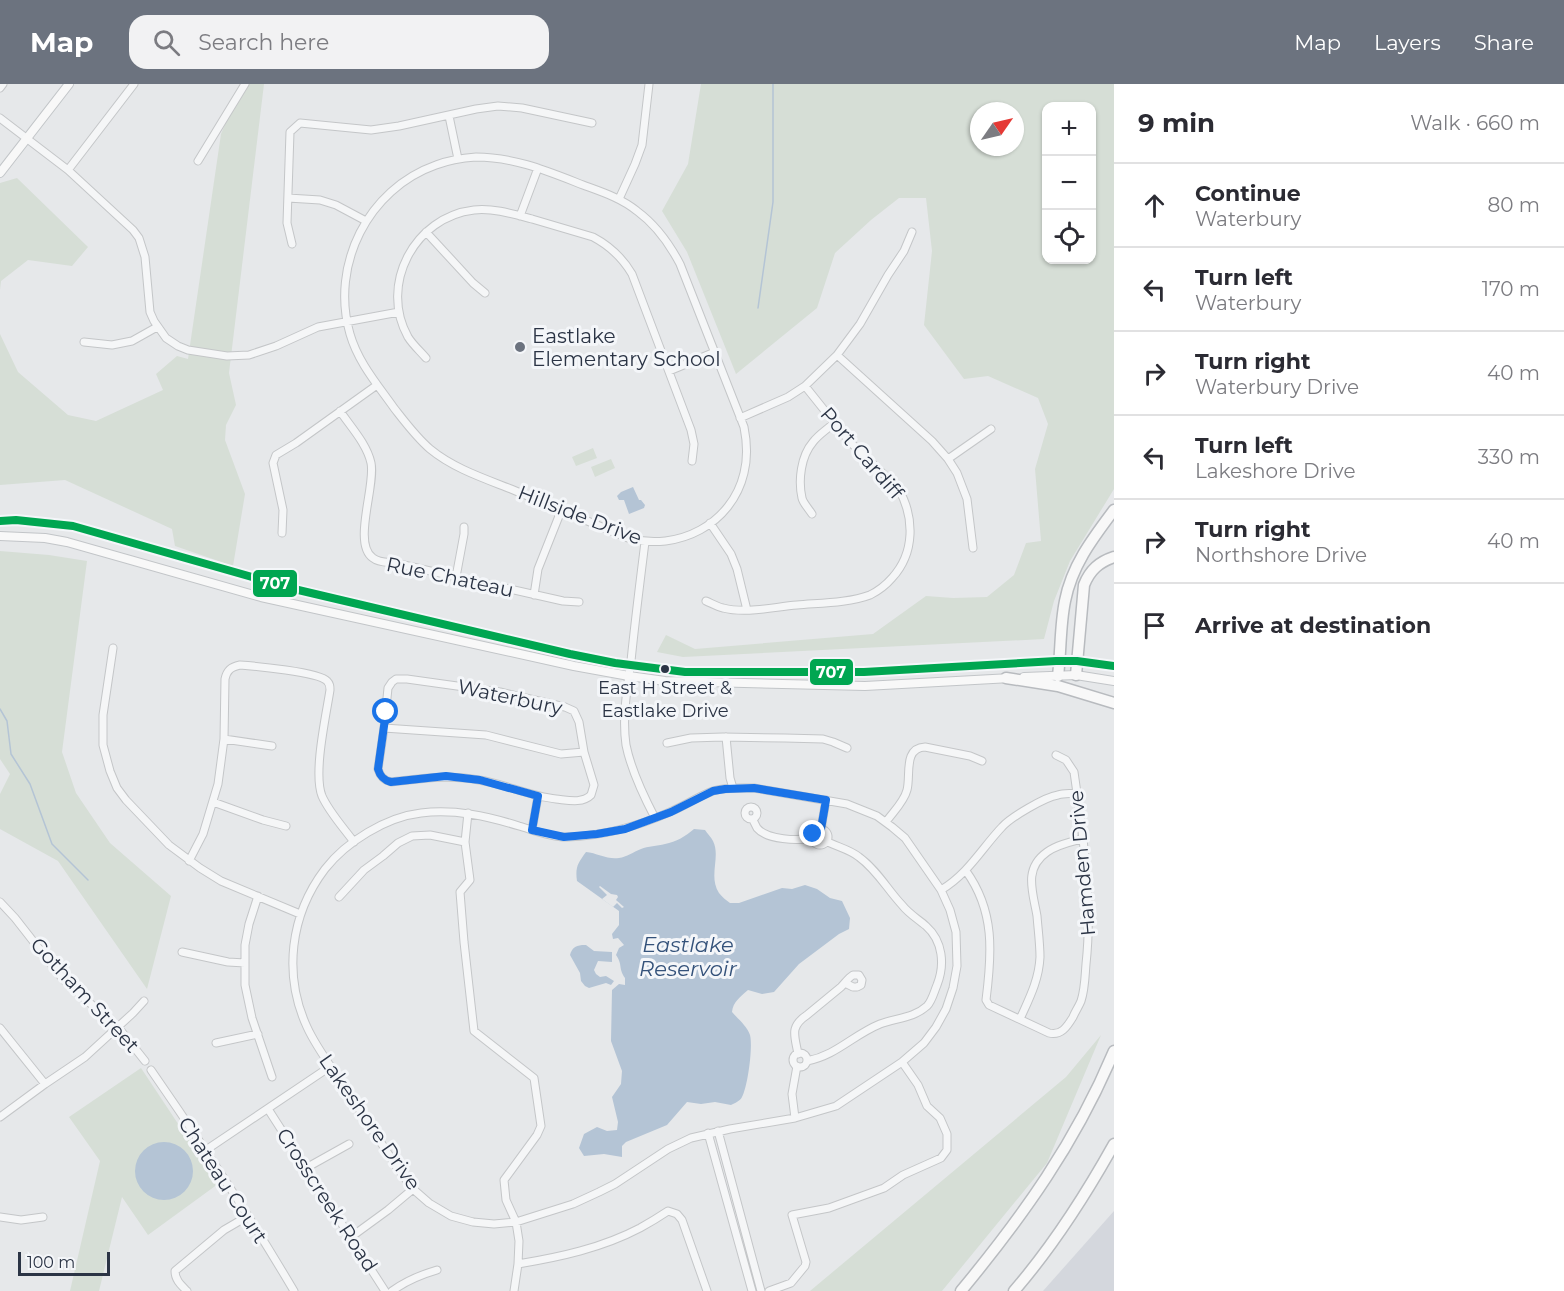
<!DOCTYPE html>
<html lang="en">
<head>
<meta charset="utf-8">
<style>
  :root { --surface:#fff; --page:#f2f2f3; --text:#2b2b33; --muted:#7c7c81; --line:#e1e1e2; --accent:#6c737f }
  body { margin:0; font-family:Montserrat,sans-serif; background:var(--page); color:var(--text) }
  .controls { position:absolute; right:18px; top:18px; display:grid; overflow:hidden; border-radius:12px; box-shadow:0 2px 4px #0004 }
  .controls button { width:54px; height:54px; display:grid; place-items:center; padding:0; border:0; border-bottom:2px solid var(--line); background:var(--surface); color:var(--text); font:30px sans-serif }
  .compass { position:absolute; left:970px; top:18px; width:54px; height:54px; border-radius:50%; background:var(--surface); box-shadow:0 2px 4px #0004; rotate:56deg }
  .scale { position:absolute; left:18px; bottom:15px; width:92px; box-sizing:border-box; padding-left:6px; border:3px solid #2b3445; border-top:0; font-size:16px; line-height:21px; white-space:nowrap; color:#2b3445; -webkit-text-stroke:4px #f4f6f9; paint-order:stroke }
  .stop { position:absolute; width:18px; height:18px; margin:-14px; border:4px solid #1a73e8; border-radius:50%; background:#fff }
  .stop.end { background:#1a73e8; border-color:#fff; box-shadow:0 2px 6px #0008 }
  .list { margin:0; padding:0; list-style:none }
  h2 { display:flex; justify-content:space-between; align-items:center; height:78px; margin:0; padding:0 24px; font-size:26px }
  h2 small { font-size:20px; font-weight:400; color:var(--muted) }
  .list li { display:grid; grid-template-columns:39px 1fr auto; gap:18px; align-items:center; box-sizing:border-box; height:84px; padding:0 24px; border-top:2px solid var(--line) }
  .list b { display:block; font-size:22px; white-space:nowrap }
  .list p { margin:0; font-size:20px; white-space:nowrap; color:var(--muted) }
  .list em { font-size:20px; font-style:normal; color:var(--muted) }
  .icon { flex:none; width:33px; height:33px; fill:none; stroke:currentColor; stroke-width:2; stroke-linecap:round; stroke-linejoin:round }
  .map { position:relative; flex:none; width:1114px; height:1207px; overflow:hidden }
  header { display:flex; align-items:center; gap:36px; box-sizing:border-box; height:84px; padding:0 30px; background:var(--accent); color:#fff }
  header strong { font-size:28px }
  nav { display:flex; gap:33px; margin-inline-start:auto; font-size:21px }
  .search { width:420px; height:54px; background:var(--page); display:flex; align-items:center; gap:15px; box-sizing:border-box; padding:0 21px; border-radius:18px; color:var(--muted); font-size:22px }
  main { display:flex }
  aside { flex:1; background:var(--surface) }
  .map>svg:first-child { display:block }
  .built { fill:#d4d7dd }
  .green { fill:#d6ded6; fill-rule:evenodd }
  .water { fill:#b4c4d5 }
  .pier { fill:#e6e8ea }
  .lines { fill:none; stroke-linecap:round; stroke-linejoin:round }
  .stream { stroke:#b4c4d5; stroke-width:1.5 }
  .minor-casing { stroke:#c4c6c8; stroke-width:9 }
  .major-casing { stroke:#c2c5c8; stroke-width:10 }
  .highway-casing { stroke:#b8bbbf; stroke-width:13 }
  .minor { stroke:#f5f6f7; stroke-width:7 }
  .major { stroke:#f8f8f8; stroke-width:8 }
  .highway { stroke:#f8f8f8; stroke-width:10 }
  .bus-1-casing { stroke:#f4f6f9; stroke-width:12 }
  .bus-1 { stroke:#00a651; stroke-width:8 }
  .route { stroke:#1a73e8; stroke-width:8 }
  .poi-dot { fill:#6c737f; stroke:#f4f6f9; stroke-width:2 }
  .bus-dot { fill:#2b3445; stroke:#f4f6f9; stroke-width:2 }
  .labels { text-anchor:middle; dominant-baseline:central; stroke-width:6; stroke-linejoin:round; paint-order:stroke }
  .bus-label { font-size:18px; fill:#2b3445; stroke:#f4f6f9 }
  .poi-label { font-size:20px; fill:#2b3445; stroke:#f4f6f9; text-anchor:start }
  .street-label { font-size:20px; fill:#2b3445; stroke:#f4f6f9 }
  .water-label { font-size:21px; font-style:italic; fill:#34527a; stroke:#f4f6f9 }
  .line-badge { stroke:#f4f6f9; stroke-width:2 }
  .badge-label { font-size:16px; text-anchor:middle; font-weight:bold; fill:#fff }
</style>
</head>
<body>
<header>
<strong>Map</strong>
<div class="search"><svg class="icon" aria-label="search" viewBox="0 0 24 24"><circle cx="10" cy="10" r="6"/><path d="M15 15l6 6"/></svg>Search here</div>
<nav><a>Map</a><a>Layers</a><a>Share</a></nav>
</header>
<main>
<div class="map">
<svg width="1114" height="1207" viewBox="0 0 1114 1207">
  <rect width="100%" height="100%" fill="#e6e8ea"/>
  <path class="built" d="M 1114,1127 L 1114,1207 L 1043,1207 Z"/>
  <path class="green" d="M 242,0 L 264,0 L 229,289 L 236,321 L 226,341 L 225,356 L 245,410 L 233,482 L 175,462 L 172,445 L 65,396 L 0,401 L 0,250 L 18,288 L 68,331 L 96,337 L 163,306 L 156,290 L 177,272 L 188,275 L 221,50 Z
    M 701,0 L 1114,0 L 1114,405 L 1070,477 L 1054,517 L 1044,555 L 683,573 L 657,568 L 666,551 L 695,565 L 873,550 L 926,512 L 953,514 L 987,513 L 1014,491 L 1026,459 L 1041,457 L 1035,385 L 1048,340 L 1038,314 L 988,292 L 964,295 L 924,241 L 932,167 L 926,114 L 899,114 L 871,136 L 835,169 L 817,224 L 736,290 L 687,168 L 662,127 L 688,80 ZM 1046,22 L 1092,22 L 1092,176 L 1046,176 ZM 979,27 L 1015,27 L 1015,63 L 979,63 Z
    M 17,94 L 88,163 L 72,182 L 28,176 L 1,197 L 0,206 L 0,99 Z
    M 593,364 L 597,374 L 576,382 L 572,373 Z
    M 611,375 L 615,384 L 595,393 L 591,383 Z
    M 0,467 L 49,471 L 87,477 L 62,668 L 76,709 L 110,759 L 171,812 L 147,905 L 58,777 L 0,745 L 0,710 L 10,690 L 0,675 Z
    M 1101,951 L 1047,1079 L 942,1207 L 810,1207 L 1066,993 Z
    M 141,984 L 218,1100 L 148,1151 L 122,1113 L 99,1207 L 70,1207 L 100,1077 L 69,1033 Z"/>
  <path class="water" d="M 633,403 L 639,416 L 641,416 L 645,421 L 644,424 L 629,430 L 624,416 L 619,416 L 617,412 L 621,408 Z
    M 694,745 L 705,746 C 707,749 711,753 713,757 C 721,773 708,792 719,809 C 722,813 726,816 730,819 L 739,819 L 782,804 L 792,805 L 805,801 L 817,805 L 830,814 L 842,817 L 850,834 L 849,845 L 839,850 L 799,880 L 774,908 L 762,910 L 748,906 C 740,913 733,918 732,928 C 738,935 747,942 750,951 C 753,962 748,1002 742,1013 C 740,1017 735,1019 731,1021 L 715,1018 L 701,1020 L 687,1018 L 667,1041 L 626,1058 L 622,1062 L 622,1073 L 604,1070 L 584,1072 L 579,1064 L 584,1050 L 597,1043 L 607,1047 L 617,1046 L 618,1038 L 612,1013 L 621,1000 L 622,987 L 611,957 L 612,906 L 619,900 L 625,901 L 625,894 C 618,884 623,881 616,871 L 619,864 L 624,861 L 618,854 L 613,855 L 612,850 L 619,841 L 619,827 L 577,797 C 575,783 578,779 586,768 C 597,769 608,776 619,774 C 627,773 633,768 641,765 C 648,762 657,762 665,760 C 676,758 686,752 694,745 Z
    M 582,861 L 586,861 L 594,867 L 612,868 L 612,878 L 598,877 L 594,886 L 596,890 L 600,893 L 606,892 L 614,897 L 611,901 L 606,899 L 589,904 L 585,902 L 581,897 L 580,889 L 570,871 C 572,864 575,862 582,861 Z
    M135 1087a29 29 0 1 1 58 0a29 29 0 1 1-58 0Z"/>
  <path class="pier" d="M 600,802 L 611,810 L 617,811 L 618,813 L 616,816 L 624,823 L 622,824 L 617,819 L 613,823 L 602,815 L 607,811 L 599,803 Z"/>
  <g class="lines">
    <path class="stream" d="M 758,224 L 773,118 L 773,0
      M 0,625 L 7,637 L 11,670 L 30,700 L 52,760 L 88,796"/>
    <g class="minor-casing">
      <path id="minor" d="M 0,4 L 3,0
        M 449,32 L 458,75
        M 0,34 L 68,86 L 133,146 L 139,154 L 145,173 L 150,228 L 154,237 L 166,254 L 178,262 L 188,266 L 227,272 L 249,271 L 276,262 L 318,243 L 399,228
        M 476,73 C 514,73 547,87 583,101 C 602,108 621,114 637,127 C 656,141 669,159 680,180 L 744,343 C 747,358 748,373 744,389 C 732,440 678,468 628,454 C 589,438 550,421 511,405 C 483,394 453,384 430,365 C 416,353 405,338 394,324 C 377,300 358,278 350,250 C 330,181 368,105 436,81 C 449,76 462,74 476,73 Z
        M 198,77 L 245,0
        M 68,86 L 134,0
        M 288,114 L 320,116 L 336,121 L 366,137
        M 619,115 L 635,80 L 642,61 L 649,0
        M 520,132 L 538,84
        M 426,148 L 473,199 L 485,209
        M 292,160 L 287,139 L 290,48 L 300,39 L 371,46 L 399,42 L 476,25 L 498,22 L 522,24 L 592,39
        M 84,258 L 112,261 L 132,257 L 157,243
        M 837,271 L 932,357 L 948,375 L 957,389 L 967,415 L 973,464
        M 426,274 C 420,267 413,261 408,253 C 379,201 414,133 474,126 C 494,124 513,130 532,135 C 552,141 573,147 593,153 C 610,162 622,173 632,190 L 691,346 L 694,360 L 692,377
        M 669,287 L 715,268
        M 340,327 C 350,342 367,360 371,379 C 376,401 352,460 373,474 C 379,479 388,478 395,479 L 563,517 L 579,518
        M 740,334 L 788,313 L 805,302 L 837,271 L 860,240 L 888,191 L 904,167 L 912,148
        M 948,375 L 991,345
        M 812,430 C 809,425 803,419 802,414 C 798,396 801,372 813,358 C 819,350 828,345 835,338
        M 710,439 L 731,470 L 737,485 L 747,526
        M 282,449 L 283,426 L 273,379 L 276,371 L 296,359 L 377,301
        M 645,458 C 640,498 635,537 631,577 C 627,605 622,633 626,661 C 631,686 643,711 655,734
        M 456,493 L 464,450 L 464,443
        M 534,511 L 538,485 L 561,427
        M 706,517 C 711,519 717,523 723,524 C 746,530 773,523 797,521 C 819,519 849,519 870,511 C 878,507 886,501 892,494 C 915,469 915,433 898,404 L 849,357 L 805,302
        M 113,564 L 103,631 L 103,661 L 110,687 L 117,704 L 126,716 L 169,761 L 200,784 L 221,797 L 300,830
        M 396,595 L 407,595 L 500,608 L 565,623 L 574,627 L 579,638 L 584,668 L 594,701 L 591,711 C 582,720 567,716 556,715 C 529,712 505,700 479,696 C 449,690 420,695 391,698 C 383,696 380,692 378,685 L 384,644 L 388,604 L 392,598 Z
        M 384,644 L 486,651 L 561,670 L 584,668
        M 726,653 L 730,694 L 733,704
        M 224,655 L 272,662
        M 667,659 L 691,654 L 723,653 L 785,654 L 823,655 L 833,658 L 847,664
        M 754,704 L 847,720 L 877,732 L 892,743 L 905,754 L 941,806 L 950,826 L 956,848 L 957,882 L 953,904 L 946,925 L 936,943 L 924,959 L 902,978 L 836,1022 L 795,1034 L 730,1045 L 691,1054 L 668,1065 L 615,1100 L 599,1108 L 573,1120 L 516,1138 L 494,1140 L 473,1138 L 451,1132 L 429,1119 L 413,1105 L 398,1085 C 381,1058 363,1032 346,1005 C 333,985 317,965 307,943 C 283,891 290,831 325,785 C 346,758 386,733 421,729 C 455,725 487,732 519,742 C 533,746 553,754 567,753 C 604,752 639,742 672,727 C 686,721 699,712 713,707 C 726,703 740,704 754,704 Z
        M 213,718 L 263,736 L 286,742
        M745 729a6 6 0 1 1 12 0a6 6 0 1 1-12 0Z
        M 468,729 L 465,758 L 470,796 L 460,808 L 464,858 L 474,947 L 534,994 L 541,1042 L 537,1051 L 504,1096 L 506,1116 L 516,1138 L 519,1157 L 518,1180 L 514,1207
        M 753,736 C 754,738 756,742 757,744 C 767,756 798,757 812,754
        M 886,738 C 893,728 904,718 907,706 C 911,691 903,664 925,663 L 970,672 L 982,677
        M 821,745 L 826,716
        M812 753a8 8 0 1 1 16 0a8 8 0 1 1-16 0Z
        M 532,746 L 538,712
        M 189,777 L 203,750 L 218,700 L 224,655 L 225,595 C 227,586 231,583 240,581 C 254,582 319,588 327,597 C 330,600 330,602 330,606 C 326,632 313,689 322,712 C 329,728 343,743 354,758
        M 966,787 C 995,827 992,869 986,916 L 989,921 L 1049,949 C 1061,952 1067,943 1073,933 C 1075,928 1079,922 1081,917 C 1085,905 1085,892 1086,880 C 1093,817 1083,751 1074,688 L 1066,676 L 1056,671
        M 941,806 C 968,790 982,764 1002,743 C 1011,733 1045,713 1058,711 C 1064,709 1071,710 1077,709
        M 258,812 L 249,840 L 245,861 L 245,901 L 252,934 L 272,993
        M 339,813 L 364,786 L 383,772 L 398,759 L 412,752 L 430,751 L 465,758
        M 0,818 L 15,834 L 62,894 L 71,903 L 118,943 L 145,977
        M 182,868 L 228,878 L 245,879
        M 1020,935 C 1029,915 1039,896 1040,873 C 1040,860 1038,845 1037,832 C 1033,808 1023,785 1047,768 C 1057,761 1070,758 1082,755
        M 0,944 L 45,1000
        M 216,959 L 258,950
        M793 976a7 7 0 1 1 14 0a7 7 0 1 1-14 0Z
        M 798,970 C 795,952 789,943 807,931 L 841,903 C 845,899 848,894 853,891 L 859,891 L 862,896 L 861,901 L 857,903 L 853,903 L 845,899
        M 807,977 C 837,971 853,951 880,940 C 896,934 914,934 927,922 C 932,917 934,908 937,901 C 945,881 943,857 926,842 C 918,835 909,830 902,821 C 887,805 877,786 859,773 C 849,765 837,763 826,757
        M 151,986 C 201,1058 249,1131 294,1207
        M 268,1025 L 385,1207
        M 0,1033 L 45,1000 L 85,973 L 133,929 L 144,917
        M 795,1034 L 792,1010 L 797,982
        M 718,1047 L 761,1207
        M 708,1049 L 752,1207
        M 206,1066 L 331,982
        M 306,1084 L 349,1060
        M 0,1133 L 21,1136 L 43,1133
        M 351,1153 L 388,1126 L 413,1105
        M 518,1180 C 560,1173 602,1164 640,1144 C 649,1139 659,1133 668,1127 L 677,1130 L 682,1136 L 707,1207
        M 187,1207 C 181,1201 175,1196 175,1187 L 224,1146 L 248,1132
        M 392,1207 C 406,1197 420,1191 437,1186
        M 769,1207 L 791,1199 L 805,1182 L 806,1178 L 792,1131 L 829,1124 L 884,1104 L 903,1091 L 941,1074 L 947,1066 L 947,1050 L 940,1034 L 927,1022 L 918,1001 L 902,978"/>
    </g>
    <g class="major-casing">
      <path id="major" d="M 0,89 L 69,0
        M 0,437 L 16,436 L 73,442 L 294,505 L 570,570 L 615,579 L 685,588 L 864,588 L 1056,577 L 1077,577 L 1114,582
        M 0,452 L 45,454 L 67,458 L 261,513 L 574,582 L 629,592 L 665,597 L 865,602 L 1011,594
        M 1024,593 L 1076,591 L 1114,597"/>
    </g>
    <g class="highway-casing">
      <path id="highway" d="M 1076,591 L 1084,501 C 1090,486 1099,478 1114,473
        M 1058,592 C 1061,567 1060,541 1065,517 C 1072,481 1093,454 1114,426
        M 1006,594 L 1058,602 L 1114,619
        M 961,1207 C 1023,1132 1076,1058 1114,967
        M 1014,1207 C 1053,1162 1085,1112 1114,1060"/>
    </g>
    <use href="#minor" class="minor"/>
    <use href="#major" class="major"/>
    <use href="#highway" class="highway"/>
    <g class="bus-1-casing">
      <path id="bus-1" d="M 0,437 L 16,436 L 73,442 L 294,505 L 570,570 L 615,579 L 685,588 L 864,588 L 1056,577 L 1077,577 L 1114,582"/>
    </g>
    <use href="#bus-1" class="bus-1"/>
  </g>
  <g class="lines">
    <path class="route" d="M 386,628 L 378,685 C 380,692 383,696 391,698 L 446,692 L 480,696 L 538,712 L 532,746 L 564,753 L 597,750 L 625,745 L 671,728 L 713,707 L 725,705 L 754,704 L 826,716 L 821,745 L 816,746 L 813,750"/>
  </g>
  <circle class="poi-dot" cx="520" cy="263" r="6"/>
  <circle class="bus-dot" cx="665" cy="585" r="5"/>
  <g class="labels">
    <g class="bus-label">
      <text x="665" y="604">East H Street &amp;<tspan x="665" dy="23">Eastlake Drive</tspan></text>
    </g>
    <g class="poi-label">
      <text x="532" y="252">Eastlake<tspan x="532" dy="23">Elementary School</tspan></text>
    </g>
    <g class="street-label">
      <text transform="translate(862 369) rotate(49)">Port Cardiff</text>
      <text transform="translate(580 431) rotate(21)">Hillside Drive</text>
      <text transform="translate(450 493) rotate(12)">Rue Chateau</text>
      <text transform="translate(510 613) rotate(12)">Waterbury</text>
      <text transform="translate(1082 779) rotate(-95)">Hamden Drive</text>
      <text transform="translate(85 911) rotate(47)">Gotham Street</text>
      <text transform="translate(370 1038) rotate(55)">Lakeshore Drive</text>
      <text transform="translate(223 1096) rotate(57)">Chateau Court</text>
      <text transform="translate(327 1116) rotate(57)">Crosscreek Road</text>
    </g>
    <g class="water-label">
      <text x="688" y="860">Eastlake<tspan x="688" dy="24">Reservoir</tspan></text>
    </g>
  </g>
  <g class="line-badge">
    <rect x="252" y="485" width="46" height="29" rx="6" fill="#00a651"/>
    <rect x="809" y="574" width="45" height="28" rx="6" fill="#00a651"/>
  </g>
  <g class="badge-label">
    <text x="275" y="505">707</text>
    <text x="831" y="594">707</text>
  </g>
</svg>
<div class="controls">
<button>+</button>
<button>−</button>
<button><svg class="icon" aria-label="locate" viewBox="0 0 24 24"><circle cx="12" cy="12" r="6"/><path d="M12 2v4M12 18v4M2 12h4M18 12h4"/></svg></button>
</div>
<svg class="compass" viewBox="-18 -18 36 36"><path d="M0-13l5 13h-10z" fill="#e53935"/><path d="M0 13l5-13h-10z" fill="#7c7c81"/></svg>
<div class="scale">100 m</div>
<div class="stop" style="left:386px;top:628px"></div>
<div class="stop end" style="left:813px;top:750px"></div>
</div>
<aside>
<h2>9 min<small>Walk · 660 m</small></h2>
<ul class="list">
<li><svg class="icon" aria-label="ahead" viewBox="0 0 24 24"><path d="M12 20V5M6 11l6-6 6 6"/></svg><div><b>Continue</b><p>Waterbury</p></div><em>80 m</em></li>
<li><svg class="icon" aria-label="left" viewBox="0 0 24 24"><path d="M17 20v-9H6M10 6l-5 5 5 5"/></svg><div><b>Turn left</b><p>Waterbury</p></div><em>170 m</em></li>
<li><svg class="icon" aria-label="right" viewBox="0 0 24 24"><path d="M7 20v-9h11M14 6l5 5-5 5"/></svg><div><b>Turn right</b><p>Waterbury Drive</p></div><em>40 m</em></li>
<li><svg class="icon" aria-label="left" viewBox="0 0 24 24"><path d="M17 20v-9H6M10 6l-5 5 5 5"/></svg><div><b>Turn left</b><p>Lakeshore Drive</p></div><em>330 m</em></li>
<li><svg class="icon" aria-label="right" viewBox="0 0 24 24"><path d="M7 20v-9h11M14 6l5 5-5 5"/></svg><div><b>Turn right</b><p>Northshore Drive</p></div><em>40 m</em></li>
<li><svg class="icon" aria-label="arrive" viewBox="0 0 24 24"><path d="M6 21V4h12l-3 4 3 4H6"/></svg><div><b>Arrive at destination</b></div></li>
</ul>
</aside>
</main>
</body>
</html>
